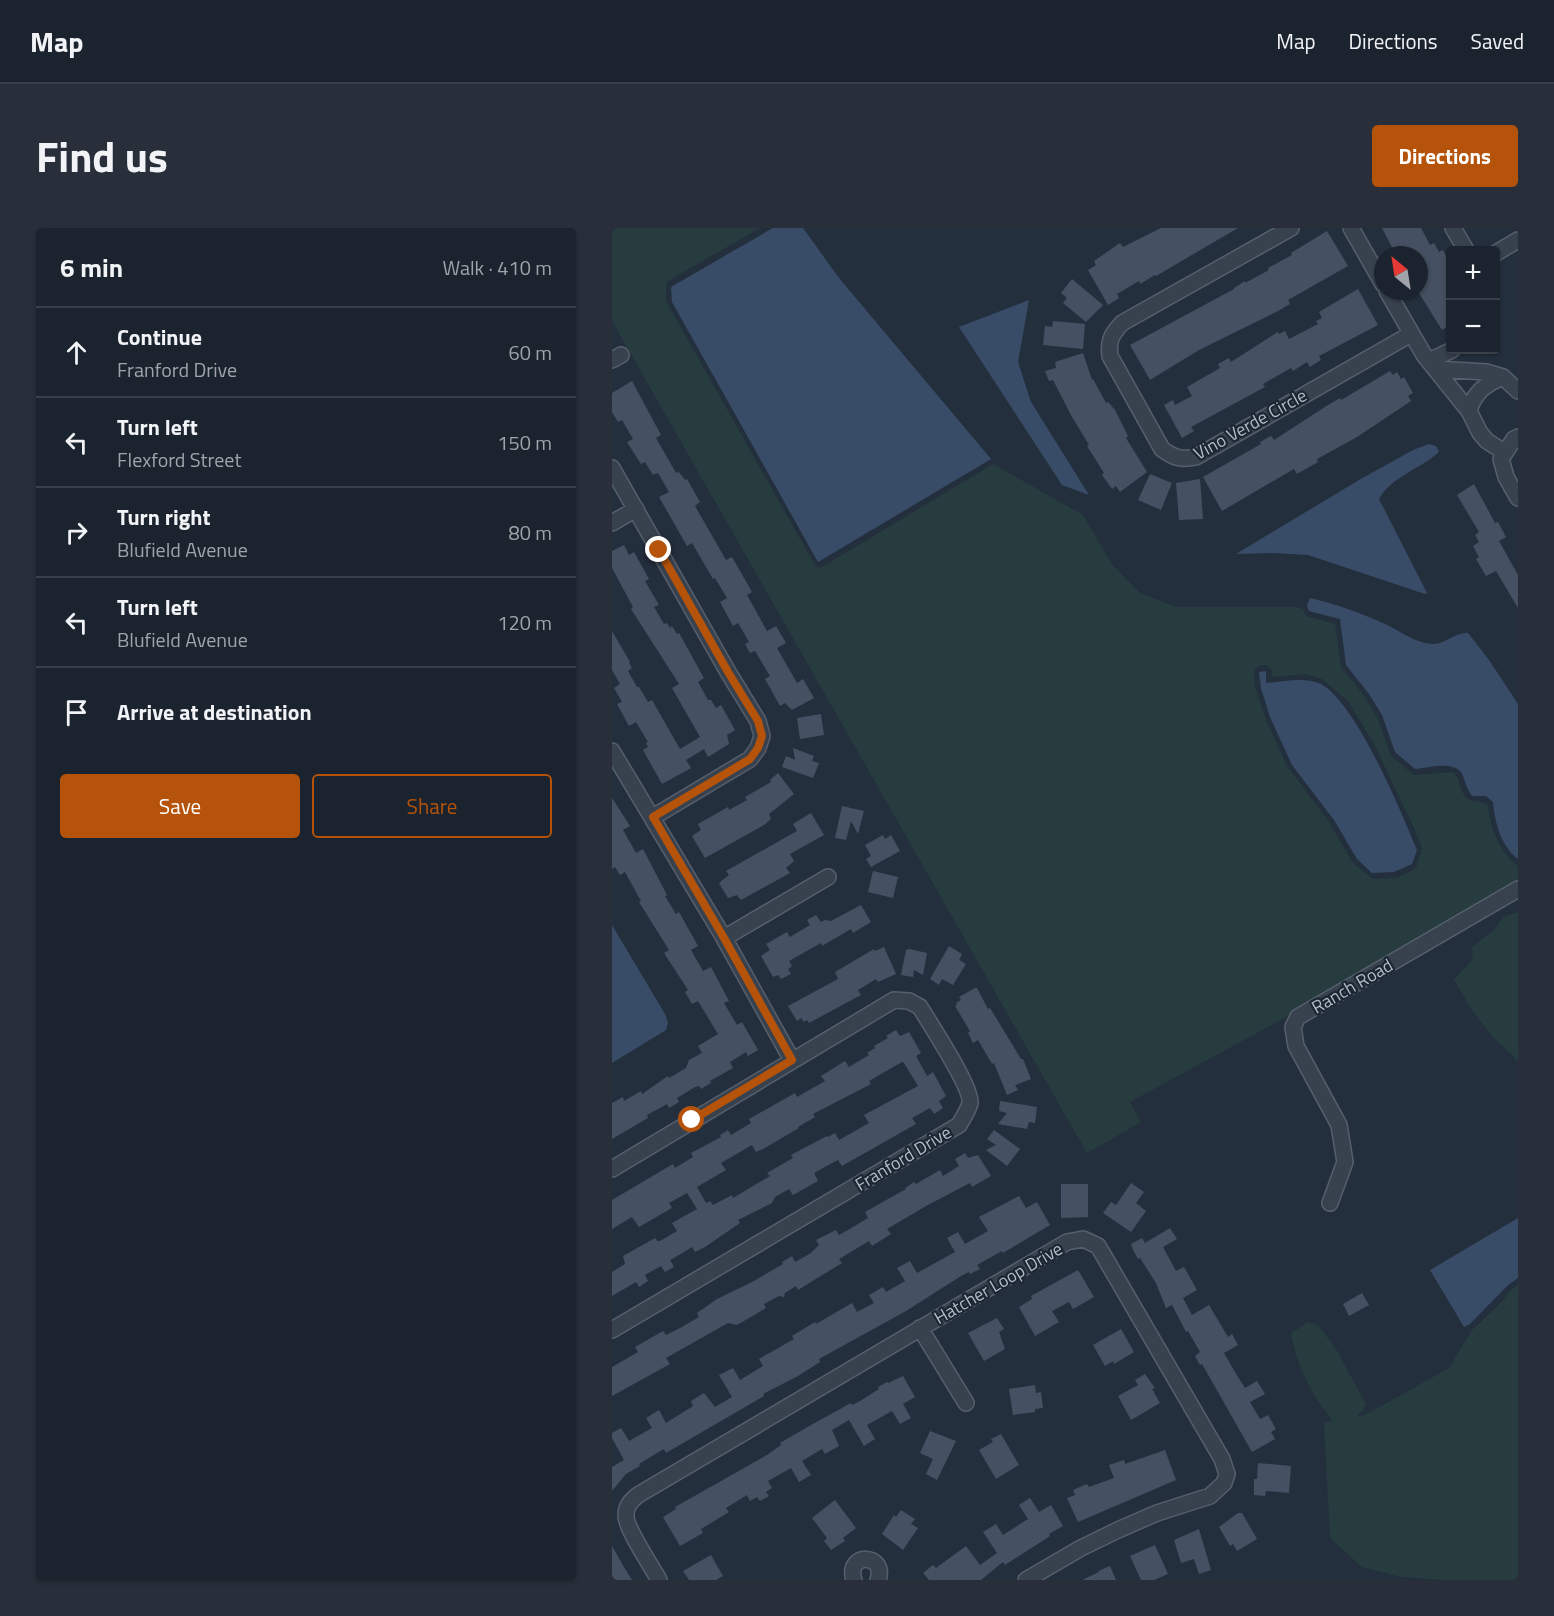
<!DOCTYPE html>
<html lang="en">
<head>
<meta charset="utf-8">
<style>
  :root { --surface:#1b232e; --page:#282f3a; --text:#f1f3f6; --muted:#a0a4aa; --line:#39404a; --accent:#b45309 }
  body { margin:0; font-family:"Titillium Web",sans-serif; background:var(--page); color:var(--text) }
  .controls { position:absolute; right:18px; top:18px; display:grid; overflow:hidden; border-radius:6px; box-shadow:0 2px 4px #0004 }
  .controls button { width:54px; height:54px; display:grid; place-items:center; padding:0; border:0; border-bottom:2px solid var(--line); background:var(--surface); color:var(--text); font:30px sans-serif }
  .compass { position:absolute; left:762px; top:18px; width:54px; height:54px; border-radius:50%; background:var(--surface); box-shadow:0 2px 4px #0004; rotate:330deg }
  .stop { position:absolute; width:18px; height:18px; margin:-14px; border:4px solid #b45309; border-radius:50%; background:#fff }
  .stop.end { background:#b45309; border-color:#fff; box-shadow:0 2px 6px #0008 }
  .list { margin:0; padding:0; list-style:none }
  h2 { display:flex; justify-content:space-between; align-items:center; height:78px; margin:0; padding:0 24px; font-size:26px }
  h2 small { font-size:20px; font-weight:400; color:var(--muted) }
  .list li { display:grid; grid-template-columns:39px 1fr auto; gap:18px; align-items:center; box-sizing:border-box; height:90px; padding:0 24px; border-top:2px solid var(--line) }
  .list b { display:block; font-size:22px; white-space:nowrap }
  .list p { margin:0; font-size:20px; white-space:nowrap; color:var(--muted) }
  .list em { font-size:20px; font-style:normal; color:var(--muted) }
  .actions { display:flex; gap:12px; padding:18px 24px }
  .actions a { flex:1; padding:14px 0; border:2px solid var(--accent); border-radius:6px; text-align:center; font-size:21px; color:var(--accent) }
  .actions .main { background:var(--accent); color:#fff }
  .icon { flex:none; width:33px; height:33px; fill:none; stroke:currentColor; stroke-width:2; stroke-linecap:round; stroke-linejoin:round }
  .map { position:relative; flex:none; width:906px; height:1352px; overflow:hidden; border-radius:6px }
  header { display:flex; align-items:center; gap:36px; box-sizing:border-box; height:84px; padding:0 30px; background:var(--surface); border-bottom:2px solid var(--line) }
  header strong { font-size:28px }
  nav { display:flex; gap:33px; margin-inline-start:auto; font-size:21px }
  .intro { display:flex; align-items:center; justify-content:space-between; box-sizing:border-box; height:144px; padding:0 36px }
  h1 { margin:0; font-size:42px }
  .button { padding:15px 27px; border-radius:6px; background:var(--accent); color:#fff; font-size:21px; font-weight:700 }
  main { display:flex; gap:36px; padding:0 36px }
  aside { flex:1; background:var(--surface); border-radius:6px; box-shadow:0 2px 4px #0004 }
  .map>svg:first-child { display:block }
  .green { fill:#263c3f; fill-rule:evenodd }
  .water { fill:#394c67 }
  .building { fill:#455162; fill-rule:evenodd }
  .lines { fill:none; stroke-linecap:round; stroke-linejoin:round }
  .minor-casing { stroke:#565f6c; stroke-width:18 }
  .minor { stroke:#38414e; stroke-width:15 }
  .route { stroke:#b45309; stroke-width:8 }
  .labels { text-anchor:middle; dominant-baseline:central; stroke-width:4.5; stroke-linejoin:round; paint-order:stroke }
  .street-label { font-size:18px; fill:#b4bcc9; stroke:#1d2633 }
</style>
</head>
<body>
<header>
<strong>Map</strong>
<nav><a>Map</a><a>Directions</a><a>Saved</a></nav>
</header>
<div class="intro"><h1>Find us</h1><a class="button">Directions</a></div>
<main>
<aside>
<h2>6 min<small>Walk · 410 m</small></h2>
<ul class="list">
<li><svg class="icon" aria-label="ahead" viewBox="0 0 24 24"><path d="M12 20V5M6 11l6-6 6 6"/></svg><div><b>Continue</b><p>Franford Drive</p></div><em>60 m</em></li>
<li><svg class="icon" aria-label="left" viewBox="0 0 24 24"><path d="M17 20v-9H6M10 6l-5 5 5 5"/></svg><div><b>Turn left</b><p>Flexford Street</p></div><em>150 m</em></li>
<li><svg class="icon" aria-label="right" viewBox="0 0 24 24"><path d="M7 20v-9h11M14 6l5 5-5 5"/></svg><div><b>Turn right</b><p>Blufield Avenue</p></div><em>80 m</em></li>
<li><svg class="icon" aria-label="left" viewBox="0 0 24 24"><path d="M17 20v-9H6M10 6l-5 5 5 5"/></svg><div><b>Turn left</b><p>Blufield Avenue</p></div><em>120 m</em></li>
<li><svg class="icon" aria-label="arrive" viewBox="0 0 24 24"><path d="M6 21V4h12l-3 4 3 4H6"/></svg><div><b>Arrive at destination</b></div></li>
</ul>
<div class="actions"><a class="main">Save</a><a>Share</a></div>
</aside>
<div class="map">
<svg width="906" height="1352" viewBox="0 0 906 1352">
  <rect width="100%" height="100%" fill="#242f3e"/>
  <path class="green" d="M 0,0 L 148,0 L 56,53 L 54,58 L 54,73 L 204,339 L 207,340 L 215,336 L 381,236 L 471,287 L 500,336 L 528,365 L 564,379 L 684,379 L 691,381 L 694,388 L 723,396 L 729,439 L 753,469 L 765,489 L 779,528 L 802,547 L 841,544 C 848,550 847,560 853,568 C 859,576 868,572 876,577 C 878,600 887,624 906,638 L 906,653 L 676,788 L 518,874 L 529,894 L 475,925 L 0,93 ZM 654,437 L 660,442 L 660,449 L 693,446 L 710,451 L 737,474 L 763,518 L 801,598 L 810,620 L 804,640 L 785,650 L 761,651 L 741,635 L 717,594 L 675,538 L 654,492 L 643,459 L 642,442 L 646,438 Z
    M 906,684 L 906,833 L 880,808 L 861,784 L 842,752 L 861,731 L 859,720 L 883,701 L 891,689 Z
    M 906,1057 L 906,1352 L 834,1352 L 789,1349 L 750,1339 L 718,1310 L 712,1194 L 721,1193 C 700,1168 684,1137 679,1105 L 696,1094 L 706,1097 L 724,1121 L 754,1176 L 751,1182 L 744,1189 L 755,1186 L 837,1140 L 860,1102 L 886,1078 L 900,1061 Z"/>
  <path class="water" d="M 161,0 L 191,0 L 227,50 L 379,231 L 206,334 L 60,74 L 59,59 Z
    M 417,72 L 406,134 L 419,174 L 477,267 L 450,257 L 347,99 Z
    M 817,216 L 824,218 L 827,224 C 808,241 779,249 767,271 L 815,365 L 813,366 L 696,327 L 662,325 L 624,326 L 747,252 L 801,222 Z
    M 698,370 C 724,376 749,385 773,396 C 788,403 805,416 821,416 C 834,416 843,404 856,405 L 877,432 L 906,476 L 906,631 C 889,618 883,595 881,574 L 874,568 L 861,568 C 854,562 854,554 850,546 C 843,532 816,540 803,541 L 783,524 L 770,487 L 757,466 L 734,437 L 728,391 L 697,383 L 695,377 Z
    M 654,443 L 654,455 C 671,454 693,448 709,456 C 744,475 789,583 805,622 L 800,636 L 782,644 L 760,645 L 745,631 L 722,592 L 680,537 L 658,489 L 649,460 L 647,444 Z
    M 0,697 L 53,786 L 56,795 L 54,802 L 0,835 Z
    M 906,990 L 906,1050 L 896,1057 L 858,1096 L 852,1099 L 818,1042 Z"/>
  <path class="building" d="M 549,0 L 626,0 L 544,48 L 543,47 L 528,56 L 527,53 L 505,66 L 507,70 L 496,77 L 476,42 L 484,37 L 482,33 L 508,15 L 511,19 Z
    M 770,0 L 809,0 L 818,17 L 822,15 L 827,24 L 831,22 L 838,36 L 838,97 L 830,102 L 807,65 L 807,27 L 784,27 Z
    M 715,3 L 736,38 L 676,72 L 678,76 L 666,83 L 587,122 L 538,152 L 518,117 L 622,61 L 622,60 L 633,53 L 633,55 L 657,42 L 656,40 L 680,27 L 679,25 Z
    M 460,51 L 491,77 L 474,94 L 451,75 L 455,70 L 449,65 Z
    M 746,61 L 766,97 L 707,128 L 709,132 L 698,139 L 695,134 L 681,143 L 679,140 L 651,156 L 653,159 L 579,199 L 582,203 L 570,210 L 552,177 L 561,172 L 563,177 L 580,168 L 575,159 L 608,140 L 606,136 L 617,130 L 619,134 L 666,104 L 667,106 L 673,103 L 677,111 L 706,96 L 704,93 L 710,90 L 707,84 Z
    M 441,93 L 473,96 L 471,121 L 431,117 L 433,98 L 440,99 Z
    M 471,125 L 480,152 L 481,151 L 494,175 L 496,174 L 503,182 L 516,208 L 514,210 L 535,244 L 508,264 L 504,258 L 500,261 L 490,247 L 492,245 L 475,218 L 477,217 L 460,189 L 441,152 L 437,153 L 433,143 L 444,140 L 443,134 Z
    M 778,143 L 781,147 L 785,144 L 789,151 L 792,149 L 801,165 L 796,168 L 799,173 L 745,209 L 705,231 L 706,234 L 685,246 L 682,241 L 610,283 L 591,249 L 649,216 L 648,214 L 659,208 L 662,212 L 716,177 L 728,170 L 729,172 Z
    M 20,153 L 49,207 L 44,210 L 64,245 L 67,244 L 73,252 L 75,251 L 88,274 L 83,278 L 114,332 L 120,329 L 140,364 L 135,367 L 155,403 L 164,398 L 174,415 L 165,420 L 185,455 L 191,451 L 202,470 L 180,482 L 173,475 L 168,478 L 153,451 L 158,448 L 143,423 L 138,425 L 133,416 L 137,414 L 126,395 L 121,398 L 108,374 L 115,370 L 103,350 L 101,351 L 80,315 L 75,318 L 47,269 L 57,264 L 46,245 L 41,247 L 33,234 L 29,236 L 15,214 L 21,211 L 10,192 L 6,194 L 0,184 L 0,165 Z
    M 538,246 L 560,255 L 549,282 L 526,272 Z
    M 588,251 L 591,291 L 567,292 L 564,255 Z
    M 862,256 L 883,295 L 886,294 L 894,309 L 887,313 L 906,347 L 906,380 L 884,343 L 874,348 L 864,331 L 867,329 L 861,318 L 867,314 L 863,307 L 867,304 L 845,267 Z
    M 12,317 L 17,327 L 22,324 L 37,351 L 33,353 L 47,377 L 42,379 L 52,396 L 55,395 L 58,400 L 60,398 L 65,406 L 67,405 L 92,450 L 86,454 L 96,472 L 99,472 L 104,480 L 109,477 L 123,502 L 115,507 L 117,516 L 96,529 L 92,521 L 74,532 L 79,540 L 50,556 L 31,522 L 36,519 L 34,515 L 36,514 L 24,494 L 17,498 L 5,476 L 10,474 L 2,460 L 8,456 L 0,442 L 0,403 L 18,434 L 17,435 L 20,440 L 16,443 L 25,459 L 27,459 L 36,474 L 40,472 L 68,521 L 88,509 L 60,460 L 67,456 L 19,381 L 21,379 L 0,340 L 0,323 Z
    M 209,486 L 212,507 L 188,511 L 185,490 Z
    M 181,520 L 202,528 L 200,533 L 207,535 L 201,550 L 170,539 L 174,528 L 183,532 Z
    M 166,545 L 182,566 L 157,586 L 159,591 L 152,597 L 93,630 L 80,608 L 89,602 L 86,596 L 116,579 L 117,582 L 135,572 L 133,569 L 159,554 L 158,552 Z
    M 0,570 L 18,598 L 11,602 L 24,625 L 31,621 L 55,667 L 53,668 L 64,686 L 67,684 L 86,718 L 79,722 L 91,743 L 99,739 L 117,773 L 112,775 L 125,797 L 130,794 L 146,822 L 136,828 L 134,824 L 118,834 L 121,840 L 98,853 L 99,855 L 89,861 L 87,858 L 83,859 L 65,870 L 67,874 L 57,880 L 55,876 L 35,887 L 36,890 L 0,911 L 0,875 L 11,869 L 12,873 L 29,863 L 30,866 L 56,848 L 57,850 L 74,840 L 77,832 L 90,825 L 86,818 L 106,806 L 86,773 L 80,776 L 73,764 L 76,762 L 52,725 L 57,722 L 27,674 L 29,673 L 13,644 L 8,647 L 3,639 L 0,641 Z
    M 230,578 L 252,583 L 246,606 L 239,593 L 234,612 L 223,610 Z
    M 199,585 L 212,607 L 178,626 L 182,633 L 174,640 L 178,645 L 129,672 L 125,667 L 116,670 L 107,655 L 117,647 L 114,643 L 185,603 L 181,596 Z
    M 271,607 L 273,611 L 279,607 L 288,623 L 259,639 L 254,631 L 259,628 L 253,617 Z
    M 261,643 L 286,649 L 281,670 L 256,664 Z
    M 249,677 L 259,694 L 241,705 L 239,701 L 210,718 L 209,715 L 177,733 L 180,738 L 176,741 L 179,746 L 169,751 L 166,747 L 161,749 L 149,728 L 158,722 L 154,716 L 175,704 L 178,709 L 198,697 L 195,692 L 204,687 L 209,694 L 213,692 L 219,693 Z
    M 337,718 L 350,726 L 347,732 L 354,736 L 341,757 L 330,751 L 327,757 L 318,751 Z
    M 272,719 L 284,746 L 266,754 L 264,751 L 246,762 L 249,767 L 197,795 L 195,792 L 192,794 L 189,790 L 185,793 L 176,778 L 226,751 L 223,744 L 262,721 L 263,723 Z
    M 297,721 L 315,725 L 311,747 L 302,742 L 301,749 L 289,747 L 294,722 Z
    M 363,760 L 365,760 L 376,781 L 378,780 L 409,831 L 411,831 L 419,851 L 403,857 L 406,862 L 395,867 L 382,835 L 380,836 L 366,812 L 361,815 L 356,805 L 358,803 L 343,778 L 345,777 L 344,775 L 349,772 L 347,769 Z
    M 284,802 L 288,808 L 297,804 L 309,825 L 304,828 L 315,848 L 321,844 L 334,868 L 327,873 L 331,880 L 322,886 L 318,880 L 300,890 L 304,896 L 230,938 L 226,932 L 222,934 L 202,945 L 206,953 L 181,967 L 177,961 L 163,969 L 160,975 L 126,992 L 128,995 L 93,1019 L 83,1024 L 80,1019 L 62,1030 L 58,1032 L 62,1039 L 53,1044 L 49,1038 L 33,1047 L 36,1053 L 27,1059 L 24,1054 L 0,1068 L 0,1044 L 13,1036 L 11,1028 L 43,1010 L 45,1013 L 48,1013 L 65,1003 L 60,995 L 85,981 L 75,965 L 57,975 L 60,980 L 27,999 L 20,989 L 0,1001 L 0,972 L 61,936 L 63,940 L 81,929 L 79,925 L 109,909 L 108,907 L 116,902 L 119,907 L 139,895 L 137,891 L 183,865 L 185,869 L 213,853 L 209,848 L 233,833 L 237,839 L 257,827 L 255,825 L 263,820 L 262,818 L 276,810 L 274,808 ZM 290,834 L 292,835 L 306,858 L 252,887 L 257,895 L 227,912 L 223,905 L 216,909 L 215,908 L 179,927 L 181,930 L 155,945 L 158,948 L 121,970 L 120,967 L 101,977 L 98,973 L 94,975 L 85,959 L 114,942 L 109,935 L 140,917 L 144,924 L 151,921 L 187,900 L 186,899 L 203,889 L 201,886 L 259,856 L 257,853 Z
    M 388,873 L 425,879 L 423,895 L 417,894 L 415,901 L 386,896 L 395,885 L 387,883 Z
    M 382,902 L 408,921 L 395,938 L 374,922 L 384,917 L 375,911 Z
    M 353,925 L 356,930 L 366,927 L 379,948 L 360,959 L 358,955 L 314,978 L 275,1001 L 279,1006 L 260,1018 L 257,1013 L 227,1031 L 230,1035 L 186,1062 L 184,1058 L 173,1065 L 172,1069 L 167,1068 L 152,1076 L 154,1080 L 125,1097 L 116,1095 L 54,1130 L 58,1136 L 0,1168 L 0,1139 L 26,1124 L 23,1119 L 51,1103 L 54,1107 L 68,1100 L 87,1089 L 85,1085 L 105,1071 L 140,1054 L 171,1036 L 170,1034 L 180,1028 L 183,1034 L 199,1025 L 207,1017 L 204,1012 L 224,1002 L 227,1007 L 236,1002 L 256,990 L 253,984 L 294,961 L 293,960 L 302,954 L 304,956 L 328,942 L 331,948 L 347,938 L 343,931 Z
    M 519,955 L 532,964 L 524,975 L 534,983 L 519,1004 L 491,985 L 499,974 L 504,977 Z
    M 449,956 L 476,956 L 476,989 L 449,990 Z
    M 407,968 L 414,980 L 425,974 L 438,997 L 391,1025 L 390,1023 L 365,1037 L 368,1041 L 358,1046 L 357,1044 L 349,1048 L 294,1083 L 207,1131 L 208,1134 L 186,1148 L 151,1166 L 152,1168 L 78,1211 L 54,1225 L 52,1221 L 35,1231 L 27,1236 L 28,1238 L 14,1246 L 0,1263 L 0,1239 L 12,1232 L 0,1210 L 0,1205 L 9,1200 L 17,1213 L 40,1200 L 34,1190 L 47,1182 L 54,1195 L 81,1178 L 79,1173 L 92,1165 L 103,1179 L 120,1169 L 107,1147 L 121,1140 L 128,1152 L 151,1138 L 147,1131 L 182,1111 L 180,1108 L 203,1094 L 204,1096 L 240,1075 L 245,1084 L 262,1075 L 257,1067 L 271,1059 L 274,1064 L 293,1053 L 285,1040 L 298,1033 L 305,1045 L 343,1024 L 335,1010 L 346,1004 L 353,1016 L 376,1003 L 367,989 Z
    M 558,1000 L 565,1011 L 551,1019 L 564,1043 L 572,1039 L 585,1062 L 571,1070 L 580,1087 L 597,1077 L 616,1109 L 620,1106 L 626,1117 L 612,1125 L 626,1149 L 633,1160 L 645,1153 L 653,1166 L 638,1174 L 648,1191 L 656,1187 L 664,1201 L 659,1204 L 663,1211 L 640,1224 L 594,1143 L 590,1136 L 588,1137 L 583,1128 L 588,1124 L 576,1103 L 574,1104 L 560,1077 L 554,1080 L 544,1055 L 528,1030 L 526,1031 L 521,1022 L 519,1016 L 530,1010 L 533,1015 Z
    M 466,1042 L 482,1069 L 461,1081 L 457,1074 L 440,1083 L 447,1094 L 423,1108 L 407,1079 L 420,1071 L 419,1068 Z
    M 750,1065 L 757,1077 L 737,1088 L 731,1076 Z
    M 385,1090 L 392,1101 L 387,1104 L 393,1121 L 372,1133 L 356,1105 Z
    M 509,1101 L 522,1124 L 502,1136 L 501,1133 L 493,1138 L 481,1117 Z
    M 533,1146 L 543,1160 L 540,1161 L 548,1175 L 519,1192 L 506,1168 L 526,1157 L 523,1152 Z
    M 291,1148 L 303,1169 L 291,1176 L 299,1190 L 288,1196 L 280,1183 L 255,1197 L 263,1211 L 252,1218 L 237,1192 L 220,1202 L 227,1218 L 213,1226 L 210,1221 L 190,1233 L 199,1247 L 187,1254 L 179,1240 L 156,1253 L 160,1260 L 154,1264 L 157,1268 L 148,1273 L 145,1269 L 138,1273 L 135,1267 L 114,1280 L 117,1284 L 89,1301 L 91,1305 L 68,1318 L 51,1289 L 64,1281 L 63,1279 L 155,1227 L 169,1217 L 168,1215 L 199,1197 L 239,1175 L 240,1177 L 248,1173 L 267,1161 L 266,1159 L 275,1154 L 276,1155 Z
    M 423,1157 L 424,1165 L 429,1164 L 431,1180 L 423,1181 L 423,1184 L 401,1187 L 397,1161 Z
    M 318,1203 L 344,1213 L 325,1252 L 314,1246 L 321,1231 L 308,1225 Z
    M 389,1206 L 407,1237 L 384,1251 L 367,1222 L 381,1214 L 379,1211 Z
    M 553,1222 L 564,1252 L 466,1294 L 455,1270 L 463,1267 L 461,1262 L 475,1256 L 477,1259 L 502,1250 L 497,1237 L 512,1232 L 513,1236 Z
    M 646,1235 L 679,1238 L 677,1265 L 654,1263 L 653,1268 L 642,1267 L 642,1251 L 645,1251 Z
    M 418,1270 L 427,1284 L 439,1277 L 451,1298 L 437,1306 L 438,1308 L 393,1337 L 391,1334 L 369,1352 L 317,1352 L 311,1345 L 321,1337 L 324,1340 L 354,1318 L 368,1337 L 385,1325 L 371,1304 L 384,1296 L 391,1307 L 416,1291 L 407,1277 Z
    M 223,1272 L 244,1300 L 231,1310 L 233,1313 L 219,1322 L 212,1313 L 215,1310 L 200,1290 Z
    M 289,1282 L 303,1291 L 299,1296 L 306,1300 L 291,1322 L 270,1306 L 282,1287 L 284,1289 Z
    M 626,1285 L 630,1285 L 645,1311 L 625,1323 L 621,1316 L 618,1318 L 607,1299 Z
    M 587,1301 L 599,1342 L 587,1346 L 582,1331 L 569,1335 L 562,1312 Z
    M 543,1317 L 556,1346 L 542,1352 L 529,1352 L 518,1328 Z
    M 0,1318 L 12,1339 L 20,1352 L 0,1352 Z
    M 99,1327 L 111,1348 L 104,1352 L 77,1352 L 71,1343 Z
    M 498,1338 L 504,1352 L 470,1352 L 487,1344 L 486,1343 Z"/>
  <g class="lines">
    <g class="minor-casing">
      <path id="minor" d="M 679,0 L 510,95 C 499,107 496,113 498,128 L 550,221 C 562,230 569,232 584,229 L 799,106
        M 739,0 L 771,56
        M 841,0 L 854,22
        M 884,25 L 906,12
        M 775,63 L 812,127 L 857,183 L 868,205 L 875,213 L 892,224
        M 0,132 L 9,127
        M 817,133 L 840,122
        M 824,141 L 874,144 L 891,149 L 906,163
        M 857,183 C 862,165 873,156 891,149
        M 906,209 L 902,211 L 889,231 L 894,249 L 906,270
        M 0,240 L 116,444 L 146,493 L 150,508 L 146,520 L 138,531 L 41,589
        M 0,295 L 24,281
        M 0,523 L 112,710 L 180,832
        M 112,710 L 216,649
        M 0,941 L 282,772 L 297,773 L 308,779 C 318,796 360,859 358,875 C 356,883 351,890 347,897 L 0,1102
        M 718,975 L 733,934 L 727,897 L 684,818 L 681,799 L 686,789 L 906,661
        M 308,1100 L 354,1175
        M 47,1352 C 40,1339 13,1299 14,1287 C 14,1277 20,1272 26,1267 L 455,1014 L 471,1011 L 486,1018 L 610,1231 L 615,1246 L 612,1255 L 598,1268 L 545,1285 L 506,1302 L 469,1320 L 414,1352
        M 242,1352 C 233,1324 275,1325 266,1352"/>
    </g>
    <use href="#minor" class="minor"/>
  </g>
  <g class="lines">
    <path class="route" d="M 47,322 L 116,444 L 146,493 L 150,508 L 146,520 L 138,531 L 41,589 L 112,710 L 180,832 L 80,892"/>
  </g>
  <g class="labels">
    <g class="street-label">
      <text transform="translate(638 196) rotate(-29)">Vino Verde Circle</text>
      <text transform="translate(740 758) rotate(-30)">Ranch Road</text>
      <text transform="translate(291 930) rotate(-31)">Franford Drive</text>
      <text transform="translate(386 1055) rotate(-30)">Hatcher Loop Drive</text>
    </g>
  </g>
</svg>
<div class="controls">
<button>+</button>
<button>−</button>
</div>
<svg class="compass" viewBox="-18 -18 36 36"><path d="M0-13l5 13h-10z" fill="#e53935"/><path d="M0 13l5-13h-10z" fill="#a0a4aa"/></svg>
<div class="stop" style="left:80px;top:892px"></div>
<div class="stop end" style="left:47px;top:322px"></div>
</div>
</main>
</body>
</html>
